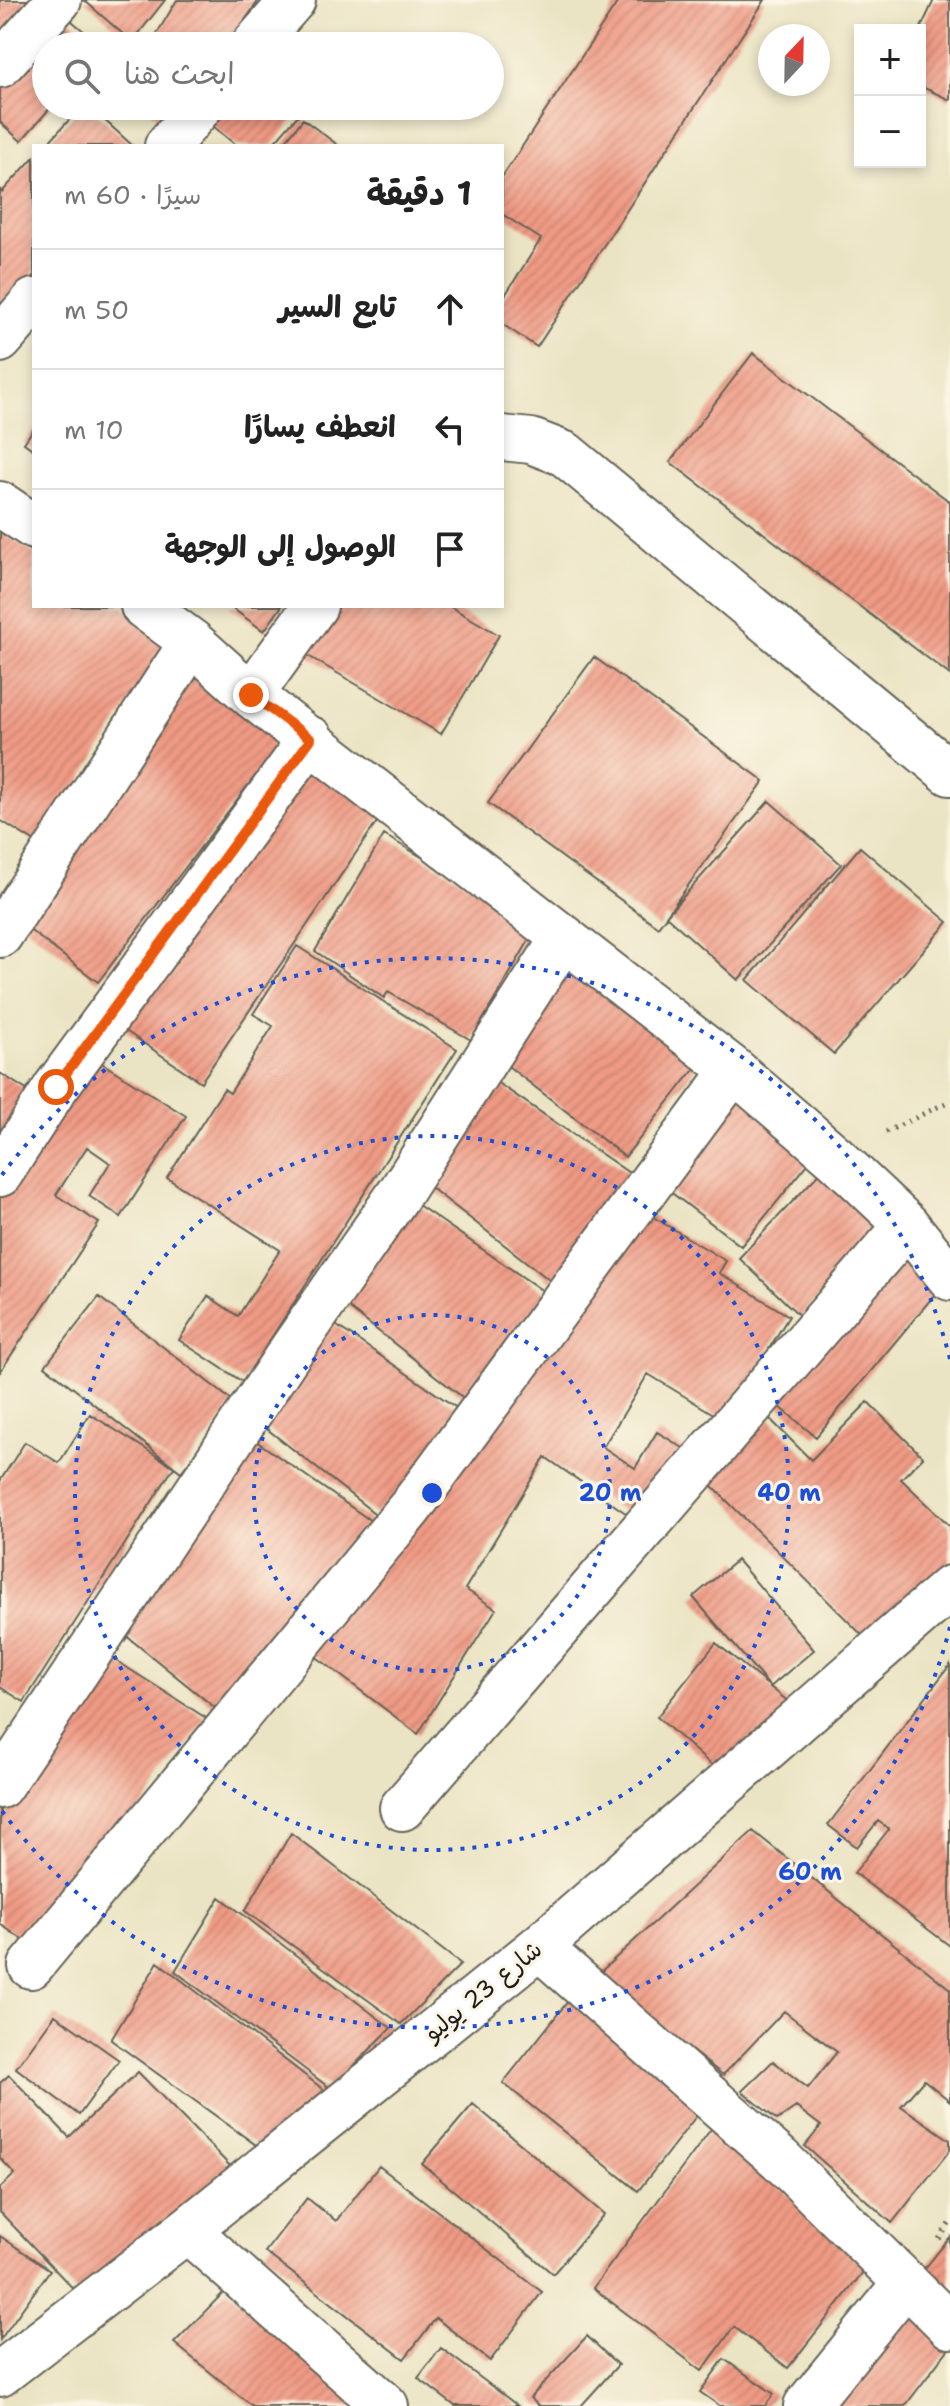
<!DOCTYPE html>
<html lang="ar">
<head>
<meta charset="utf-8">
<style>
  :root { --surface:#fff; --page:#f2f2f2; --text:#222; --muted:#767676; --line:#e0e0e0 }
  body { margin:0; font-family:"Shantell Sans","Playpen Sans Arabic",sans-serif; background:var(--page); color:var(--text); direction:rtl }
  .controls { position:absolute; right:24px; top:24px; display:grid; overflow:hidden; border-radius:0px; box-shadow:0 4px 12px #0003 }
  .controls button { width:72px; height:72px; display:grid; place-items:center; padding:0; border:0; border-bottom:2px solid var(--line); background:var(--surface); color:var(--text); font:40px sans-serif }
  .compass { position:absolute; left:758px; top:24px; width:72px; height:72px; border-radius:50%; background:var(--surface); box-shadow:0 4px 12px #0003; rotate:22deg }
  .stop { position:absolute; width:24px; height:24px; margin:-18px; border:6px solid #ea580c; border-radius:50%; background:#fff }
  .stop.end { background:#ea580c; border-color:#fff; box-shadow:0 2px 8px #0008 }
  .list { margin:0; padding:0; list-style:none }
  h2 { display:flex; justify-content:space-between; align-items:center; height:104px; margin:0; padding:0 32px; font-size:34px }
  h2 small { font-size:26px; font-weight:400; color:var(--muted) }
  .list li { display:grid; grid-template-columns:52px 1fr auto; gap:24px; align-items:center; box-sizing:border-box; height:120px; padding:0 32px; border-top:2px solid var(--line) }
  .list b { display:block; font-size:30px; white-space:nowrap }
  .list em { font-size:26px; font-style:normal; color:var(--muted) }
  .icon { flex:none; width:44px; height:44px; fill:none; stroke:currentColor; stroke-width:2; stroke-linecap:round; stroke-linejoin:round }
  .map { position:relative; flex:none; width:950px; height:2406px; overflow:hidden; direction:ltr }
  .search { position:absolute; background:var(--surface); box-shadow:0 4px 12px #0003; left:32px; top:32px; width:472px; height:88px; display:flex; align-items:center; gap:20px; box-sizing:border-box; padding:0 28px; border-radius:44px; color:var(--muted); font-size:30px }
  .panel { position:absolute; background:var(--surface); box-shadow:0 4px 12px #0003; left:32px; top:144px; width:472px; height:464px; border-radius:0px; direction:rtl }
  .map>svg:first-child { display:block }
  .building { fill:url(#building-hatch) }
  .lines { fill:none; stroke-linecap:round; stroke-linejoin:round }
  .minor-casing { stroke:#646257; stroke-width:48 }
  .path { stroke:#646257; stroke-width:5; stroke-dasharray:2 6; stroke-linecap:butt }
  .minor { stroke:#fff; stroke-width:44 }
  .route { stroke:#ea580c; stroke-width:10 }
  .ring { fill:none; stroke:#1d4ed8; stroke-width:4; stroke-dasharray:4 8 }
  .labels { text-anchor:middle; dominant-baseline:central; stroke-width:6; stroke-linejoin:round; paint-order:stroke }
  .street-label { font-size:24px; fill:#1c1c1c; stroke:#fcf5e5 }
  .centre { fill:#1d4ed8; stroke:#fcf5e5; stroke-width:4 }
  .ring-label { font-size:24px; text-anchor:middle; font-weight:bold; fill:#1d4ed8; stroke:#fcf5e5; stroke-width:6; stroke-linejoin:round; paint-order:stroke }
</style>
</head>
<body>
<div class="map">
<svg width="950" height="2406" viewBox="0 0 950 2406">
  <defs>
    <pattern id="building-hatch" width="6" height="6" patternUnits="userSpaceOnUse" patternTransform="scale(2)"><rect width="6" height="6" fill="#ef9a84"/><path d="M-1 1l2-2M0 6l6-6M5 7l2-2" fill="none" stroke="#cc8471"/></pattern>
  </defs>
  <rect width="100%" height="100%" fill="#fcf5e5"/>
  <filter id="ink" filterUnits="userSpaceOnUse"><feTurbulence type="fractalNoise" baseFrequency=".0125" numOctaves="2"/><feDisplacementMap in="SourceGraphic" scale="16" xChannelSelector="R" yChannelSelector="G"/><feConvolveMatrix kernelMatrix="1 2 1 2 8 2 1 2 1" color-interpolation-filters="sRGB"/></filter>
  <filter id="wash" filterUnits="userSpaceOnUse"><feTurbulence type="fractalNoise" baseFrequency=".006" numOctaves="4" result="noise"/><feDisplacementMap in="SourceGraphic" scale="32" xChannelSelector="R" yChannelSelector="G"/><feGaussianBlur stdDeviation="1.8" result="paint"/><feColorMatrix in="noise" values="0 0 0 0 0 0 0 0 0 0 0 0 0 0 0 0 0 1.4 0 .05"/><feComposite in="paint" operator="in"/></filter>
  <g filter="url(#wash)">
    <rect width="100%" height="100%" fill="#ebe4c4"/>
    <g id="blocks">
      <path class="building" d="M 0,0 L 36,0 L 0,39 Z
        M 84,0 L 165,0 L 132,42 Z
        M 177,0 L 259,0 L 227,46 L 171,46 L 173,44 L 156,35 Z
        M 619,0 L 765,0 L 537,347 L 502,324 L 502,300 L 541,239 L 502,214 L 502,177 Z
        M 934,0 L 950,0 L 950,100 L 920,86 L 920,30 Z
        M 58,9 L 101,46 L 46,46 L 46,106 L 52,106 L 21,141 L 0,122 L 0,75 Z
        M 82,106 L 89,106 L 133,146 L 45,146 Z
        M 142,106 L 166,106 L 159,117 Z
        M 213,106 L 306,106 L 271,146 L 237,146 L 203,118 Z
        M 303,119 L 339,146 L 282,146 Z
        M 34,157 L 34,279 L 0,317 L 0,190 L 2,192 Z
        M 753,353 L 950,502 L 950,675 L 670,462 Z
        M 34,428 L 34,450 L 24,443 Z
        M 0,532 L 34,553 L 34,606 L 122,606 L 172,636 L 40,845 L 0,820 Z
        M 229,606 L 282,606 L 264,631 Z
        M 325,606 L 449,606 L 499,635 L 441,734 L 298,650 Z
        M 594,657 L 764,781 L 658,927 L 488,803 Z
        M 187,665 L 284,738 L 98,982 L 23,925 Z
        M 310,759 L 387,807 L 201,1082 L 114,1023 Z
        M 769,801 L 841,864 L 738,980 L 666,916 Z
        M 384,835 L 538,925 L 471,1040 L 388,992 L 384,998 L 315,951 Z
        M 860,847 L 948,922 L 834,1054 L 747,980 Z
        M 297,946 L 457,1049 L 243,1382 L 179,1340 L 208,1296 L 238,1316 L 280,1250 L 167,1178 L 224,1089 L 230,1093 L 273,1026 L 253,1014 Z
        M 565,954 L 708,1052 L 625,1157 L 495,1056 Z
        M 89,1055 L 186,1116 L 121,1217 L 89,1196 L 110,1163 L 87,1147 L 56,1195 L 99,1223 L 0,1372 L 0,1193 Z
        M 0,1073 L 36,1096 L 0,1151 Z
        M 492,1079 L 635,1177 L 552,1282 L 421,1180 Z
        M 742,1090 L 821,1148 L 741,1246 L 668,1190 Z
        M 832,1160 L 891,1219 L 801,1317 L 739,1258 Z
        M 411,1200 L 553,1298 L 470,1403 L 340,1301 Z
        M 640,1209 L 726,1261 L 719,1273 L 789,1316 L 725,1421 L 648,1374 L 603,1447 L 635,1468 L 657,1432 L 696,1456 L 640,1523 L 545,1457 L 465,1589 L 496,1609 L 418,1734 L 310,1652 Z
        M 906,1241 L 941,1287 L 816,1437 L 768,1397 Z
        M 99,1297 L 235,1403 L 181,1472 L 45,1366 Z
        M 324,1317 L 467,1415 L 383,1520 L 253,1418 Z
        M 868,1402 L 923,1457 L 901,1479 L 950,1526 L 950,1573 L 869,1642 L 701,1475 L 761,1410 L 811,1460 Z
        M 90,1414 L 174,1467 L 24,1702 L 0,1687 L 0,1481 L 25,1442 L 59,1463 Z
        M 249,1436 L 381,1528 L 224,1715 L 119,1630 Z
        M 737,1560 L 814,1650 L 770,1687 L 693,1597 Z
        M 716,1643 L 801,1712 L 718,1771 L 657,1717 Z
        M 101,1651 L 206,1718 L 99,1869 L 89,1859 L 35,1948 L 0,1924 L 0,1800 Z
        M 950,1665 L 950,1946 L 854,1873 L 889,1829 L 878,1821 L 857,1847 L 828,1825 Z
        M 753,1831 L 950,1989 L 950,2101 L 924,2080 L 901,2106 L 950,2140 L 950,2150 L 892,2223 L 805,2146 L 821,2126 L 796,2107 L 777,2120 L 742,2091 L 773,2061 L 808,2088 L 837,2052 L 784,2011 L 723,2075 L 596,1976 Z
        M 291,1833 L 461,1964 L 401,2024 L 245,1911 Z
        M 220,1897 L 391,2028 L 331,2089 L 175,1971 Z
        M 158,1962 L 328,2093 L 267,2153 L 111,2040 Z
        M 569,2000 L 704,2106 L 638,2191 L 503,2083 Z
        M 55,2015 L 119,2060 L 79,2115 L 16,2068 Z
        M 138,2072 L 235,2171 L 83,2299 L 0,2212 L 0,2188 L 15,2174 L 0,2158 L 0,2083 L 9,2075 L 69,2137 Z
        M 473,2104 L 604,2214 L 553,2274 L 422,2164 Z
        M 714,2125 L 867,2267 L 788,2368 L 734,2327 L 702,2371 L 593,2288 Z
        M 379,2166 L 542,2292 L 490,2361 L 436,2318 L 404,2359 L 265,2252 L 307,2198 L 336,2221 Z
        M 0,2236 L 50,2270 L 0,2340 Z
        M 950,2237 L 950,2298 L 919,2276 Z
        M 227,2289 L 362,2406 L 252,2406 L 174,2343 Z
        M 907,2306 L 950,2347 L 905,2406 L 822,2406 Z
        M 587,2336 L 618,2365 L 581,2406 L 539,2406 L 530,2398 Z
        M 441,2348 L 518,2406 L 455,2406 L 418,2378 Z
        M 724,2359 L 774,2394 L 765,2406 L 720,2406 L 700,2392 Z"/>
    </g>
  </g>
  <g filter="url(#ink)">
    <use href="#blocks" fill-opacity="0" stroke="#646257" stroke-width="2"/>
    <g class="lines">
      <g class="minor-casing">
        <path id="minor" d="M 253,46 L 293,0
          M 0,65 L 59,0
          M 167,146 L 201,106
          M 0,340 L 34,301
          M 502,438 L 531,441 L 565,454 L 950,773
          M 0,504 L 34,527
          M 143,606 L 192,642 L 251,695 L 734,1070 L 835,1157 L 907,1225 L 950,1278
          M 251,695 L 315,606
          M 0,935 L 192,642
          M 0,1174 L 56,1087 L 311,739
          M 0,1786 L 292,1349 L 401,1191 L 564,937
          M 402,1808 L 907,1225
          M 539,1947 L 780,2159 L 950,2326
          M 31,1966 L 410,1508 L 734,1070
          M 187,2230 L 386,2406
          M 0,2374 L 187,2230 L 539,1947 L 950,1588
          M 806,2406 L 905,2284"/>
      </g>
      <path class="path" d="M 886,1132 L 950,1101
        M 939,2239 L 950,2223"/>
      <use href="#minor" class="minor"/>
    </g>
  </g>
  <g class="lines" filter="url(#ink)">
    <path class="route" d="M 56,1087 L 311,739 L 251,695"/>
  </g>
  <g class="ring">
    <circle cx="432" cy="1493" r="178"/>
    <circle cx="432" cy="1493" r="357"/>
    <path d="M950 1627A535 535 0 0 1 2 1811M2 1175A535 535 0 0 1 950 1359"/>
  </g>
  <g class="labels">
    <g class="street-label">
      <text transform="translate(483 1991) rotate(-39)">شارع 23 يوليو</text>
    </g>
  </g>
  <circle cx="432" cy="1493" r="12" class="centre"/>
  <g class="ring-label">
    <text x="610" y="1501">20 m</text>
    <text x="789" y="1501">40 m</text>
    <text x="810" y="1880">60 m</text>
  </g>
</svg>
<div class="controls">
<button>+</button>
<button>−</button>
</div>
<svg class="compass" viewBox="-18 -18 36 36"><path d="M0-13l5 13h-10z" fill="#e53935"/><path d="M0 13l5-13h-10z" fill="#767676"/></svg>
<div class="stop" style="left:56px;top:1087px"></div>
<div class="stop end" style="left:251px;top:695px"></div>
<div class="search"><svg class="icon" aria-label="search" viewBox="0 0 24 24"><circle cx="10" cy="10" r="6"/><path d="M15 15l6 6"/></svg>ابحث هنا</div>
<section class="panel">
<h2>1 دقيقة<small>سيرًا · 60 m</small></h2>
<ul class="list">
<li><svg class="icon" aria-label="ahead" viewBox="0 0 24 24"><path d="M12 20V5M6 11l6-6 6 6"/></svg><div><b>تابع السير</b></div><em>50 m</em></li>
<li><svg class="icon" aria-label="left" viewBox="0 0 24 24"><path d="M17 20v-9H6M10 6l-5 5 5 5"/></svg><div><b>انعطف يسارًا</b></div><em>10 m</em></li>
<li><svg class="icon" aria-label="arrive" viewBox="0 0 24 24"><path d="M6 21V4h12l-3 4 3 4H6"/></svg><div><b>الوصول إلى الوجهة</b></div></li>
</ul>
</section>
</div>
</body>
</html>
